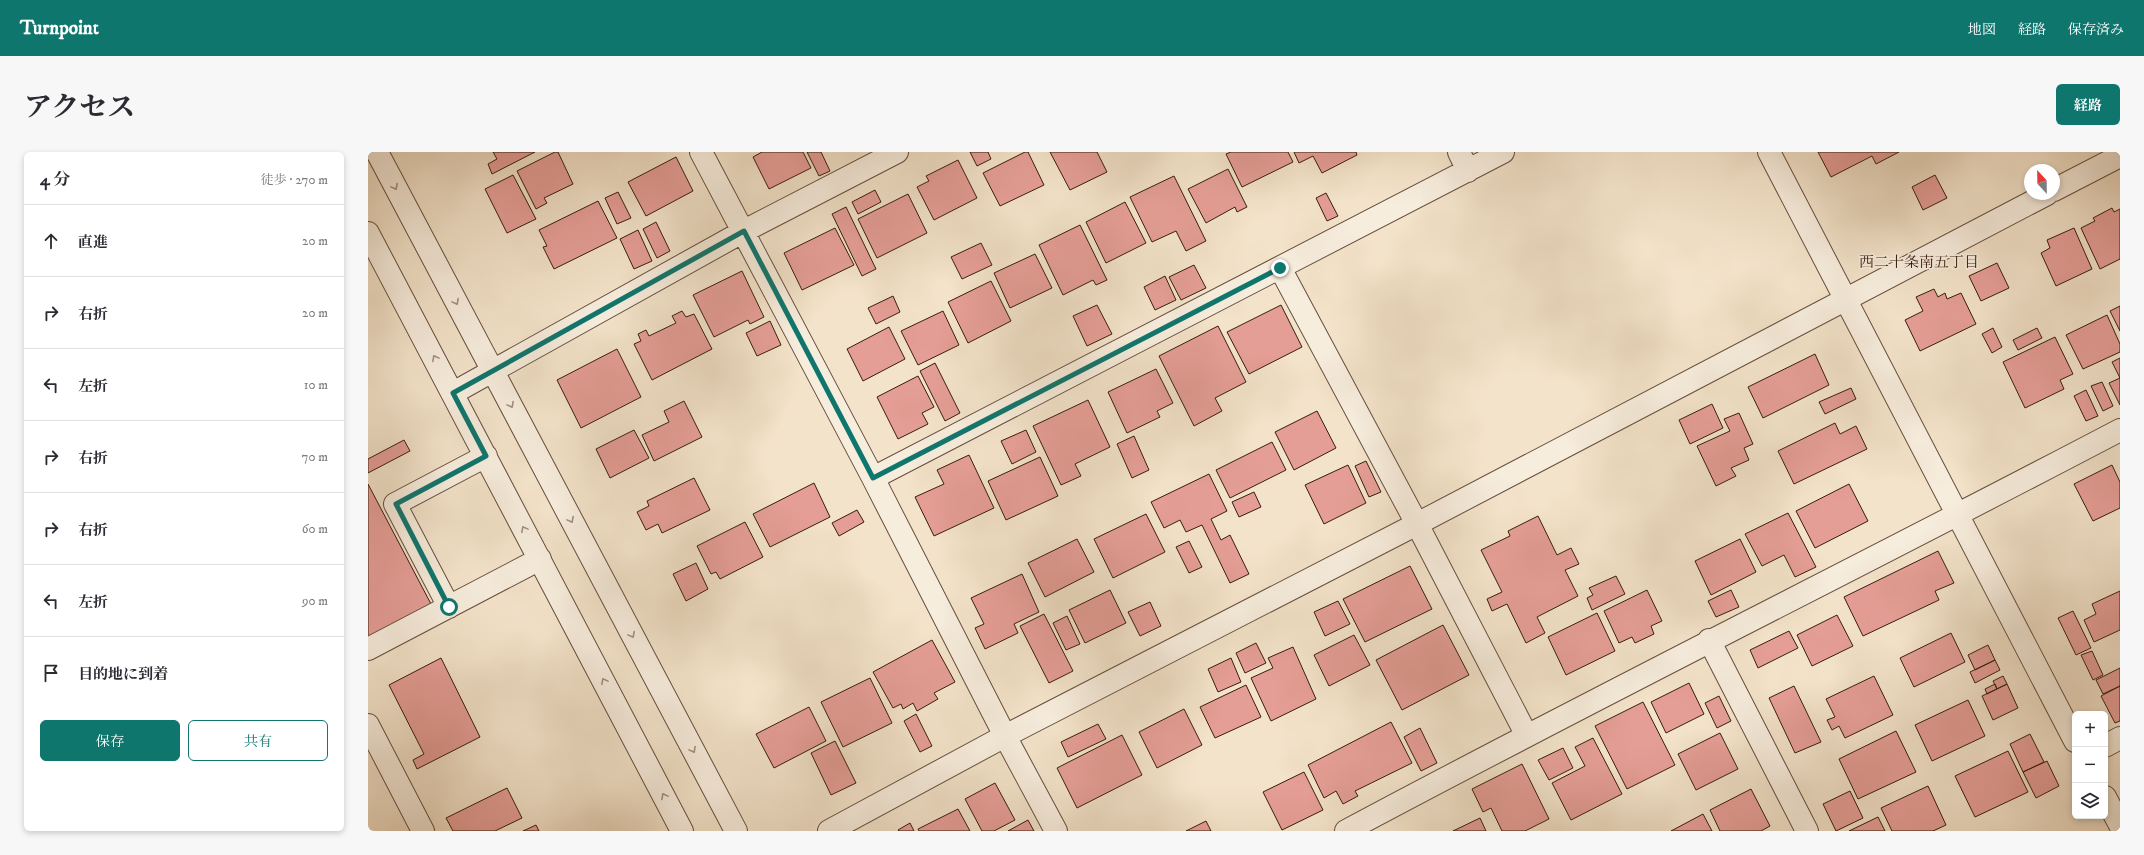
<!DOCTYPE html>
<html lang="ja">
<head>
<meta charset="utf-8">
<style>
  :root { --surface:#fff; --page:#f7f7f7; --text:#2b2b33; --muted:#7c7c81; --line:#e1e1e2; --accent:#0f766e }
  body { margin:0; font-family:"IM FELL DW Pica","Noto Serif JP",serif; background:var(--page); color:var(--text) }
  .controls { position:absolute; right:12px; bottom:12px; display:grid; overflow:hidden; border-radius:6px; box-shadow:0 2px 6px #0003 }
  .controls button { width:36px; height:36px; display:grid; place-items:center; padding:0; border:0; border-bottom:1px solid var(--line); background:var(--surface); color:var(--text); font:20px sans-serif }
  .compass { position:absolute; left:1656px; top:12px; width:36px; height:36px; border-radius:50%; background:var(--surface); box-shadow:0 2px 6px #0003; rotate:338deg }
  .stop { position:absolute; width:12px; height:12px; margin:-9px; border:3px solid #0f766e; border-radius:50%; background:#fff }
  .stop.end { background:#0f766e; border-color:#fff; box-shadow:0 1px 4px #0008 }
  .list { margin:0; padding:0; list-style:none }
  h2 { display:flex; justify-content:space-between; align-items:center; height:52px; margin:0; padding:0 16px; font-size:17px }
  h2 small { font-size:13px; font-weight:400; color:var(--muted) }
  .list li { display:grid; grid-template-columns:26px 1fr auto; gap:12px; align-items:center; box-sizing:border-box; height:72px; padding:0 16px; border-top:1px solid var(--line) }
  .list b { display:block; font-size:15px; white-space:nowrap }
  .list em { font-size:13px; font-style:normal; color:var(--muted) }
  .actions { display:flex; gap:8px; padding:12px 16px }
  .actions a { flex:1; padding:9px 0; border:1px solid var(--accent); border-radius:6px; text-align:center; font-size:14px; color:var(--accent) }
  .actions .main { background:var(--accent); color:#fff }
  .icon { flex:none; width:22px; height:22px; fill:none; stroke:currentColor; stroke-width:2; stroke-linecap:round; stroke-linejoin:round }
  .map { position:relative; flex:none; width:1752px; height:679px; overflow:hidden; border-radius:6px }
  header { display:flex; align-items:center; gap:24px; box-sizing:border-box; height:56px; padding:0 20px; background:var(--accent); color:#fff }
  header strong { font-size:19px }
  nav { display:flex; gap:22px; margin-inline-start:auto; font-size:14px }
  .intro { display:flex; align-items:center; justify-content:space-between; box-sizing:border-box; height:96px; padding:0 24px }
  h1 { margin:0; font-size:28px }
  .button { padding:10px 18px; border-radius:6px; background:var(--accent); color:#fff; font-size:14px; font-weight:700 }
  main { display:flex; gap:24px; padding:0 24px }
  aside { flex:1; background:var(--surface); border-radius:6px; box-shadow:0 2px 6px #0003 }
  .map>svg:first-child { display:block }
  .building { fill:#e59e96; stroke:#381c0f }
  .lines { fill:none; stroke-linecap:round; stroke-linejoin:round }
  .minor-casing { stroke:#674e3e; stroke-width:24 }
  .minor { stroke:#f7eddd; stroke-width:22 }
  .oneway { stroke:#a18f80 }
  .route { stroke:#0f766e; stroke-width:5 }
  .labels { text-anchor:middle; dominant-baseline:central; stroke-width:3.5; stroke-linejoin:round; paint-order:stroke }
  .neighbourhood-label { font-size:15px; fill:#381c0f; stroke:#f7eddd }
</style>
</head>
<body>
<header>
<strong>Turnpoint</strong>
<nav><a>地図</a><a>経路</a><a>保存済み</a></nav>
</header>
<div class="intro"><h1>アクセス</h1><a class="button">経路</a></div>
<main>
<aside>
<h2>4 分<small>徒歩 · 270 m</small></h2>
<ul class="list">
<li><svg class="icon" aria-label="ahead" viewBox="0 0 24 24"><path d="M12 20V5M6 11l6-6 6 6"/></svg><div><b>直進</b></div><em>20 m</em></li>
<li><svg class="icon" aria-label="right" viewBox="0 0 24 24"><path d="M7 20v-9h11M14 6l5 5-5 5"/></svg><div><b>右折</b></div><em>20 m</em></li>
<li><svg class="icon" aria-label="left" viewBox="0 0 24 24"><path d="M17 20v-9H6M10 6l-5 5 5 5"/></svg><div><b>左折</b></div><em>10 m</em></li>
<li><svg class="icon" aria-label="right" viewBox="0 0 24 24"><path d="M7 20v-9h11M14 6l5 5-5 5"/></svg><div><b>右折</b></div><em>70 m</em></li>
<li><svg class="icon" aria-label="right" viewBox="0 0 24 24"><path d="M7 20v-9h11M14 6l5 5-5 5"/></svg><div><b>右折</b></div><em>60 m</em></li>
<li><svg class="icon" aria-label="left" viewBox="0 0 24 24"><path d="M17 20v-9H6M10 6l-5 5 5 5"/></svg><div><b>左折</b></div><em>90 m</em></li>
<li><svg class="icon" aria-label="arrive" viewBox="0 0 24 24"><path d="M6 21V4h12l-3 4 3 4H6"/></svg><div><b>目的地に到着</b></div></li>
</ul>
<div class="actions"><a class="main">保存</a><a>共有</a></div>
</aside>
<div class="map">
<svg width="1752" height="679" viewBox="0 0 1752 679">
  <rect width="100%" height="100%" fill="#f3e3ca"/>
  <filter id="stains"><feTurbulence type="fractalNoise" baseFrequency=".005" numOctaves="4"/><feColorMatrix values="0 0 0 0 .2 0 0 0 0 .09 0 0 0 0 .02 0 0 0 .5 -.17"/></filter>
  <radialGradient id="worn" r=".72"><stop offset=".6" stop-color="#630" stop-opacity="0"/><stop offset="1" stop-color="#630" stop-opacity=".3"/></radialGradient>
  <path class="building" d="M 125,0 L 167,0 L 124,22 L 120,12 L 129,7 Z
    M 187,0 L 190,0 L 205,32 L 176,46 L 179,51 L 168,57 L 149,19 Z
    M 394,0 L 435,0 L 443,16 L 401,37 L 385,5 Z
    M 439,0 L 453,0 L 462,19 L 451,24 Z
    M 602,0 L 620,0 L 623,7 L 609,14 Z
    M 657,0 L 660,0 L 676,33 L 632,54 L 615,21 Z
    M 682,0 L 729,0 L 739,20 L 702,38 Z
    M 863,0 L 920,0 L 925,10 L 874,35 L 858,2 Z
    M 926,0 L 988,0 L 989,3 L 954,21 L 945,4 L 931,11 Z
    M 1450,0 L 1531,0 L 1508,12 L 1504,4 L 1463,25 Z
    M 308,5 L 325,39 L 278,64 L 260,30 Z
    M 590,8 L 609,46 L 566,68 L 549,35 L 561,29 L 558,24 Z
    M 860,17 L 879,55 L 869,60 L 867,55 L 838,71 L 820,37 Z
    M 145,23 L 168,67 L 139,81 L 117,37 Z
    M 1567,23 L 1579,46 L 1555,58 L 1544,35 Z
    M 806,24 L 838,89 L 818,99 L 808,79 L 784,90 L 762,45 Z
    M 507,38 L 513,50 L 490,62 L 484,50 Z
    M 250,40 L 263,66 L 249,72 L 237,46 Z
    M 958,41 L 970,64 L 959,69 L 948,46 Z
    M 540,42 L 559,81 L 509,106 L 490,67 Z
    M 230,49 L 249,86 L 186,117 L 175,95 L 179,94 L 171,78 Z
    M 757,50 L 778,91 L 738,111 L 718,70 Z
    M 478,55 L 508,117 L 494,124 L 464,62 Z
    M 1744,56 L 1746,60 L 1752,57 L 1752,107 L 1732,117 L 1713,76 L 1727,69 L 1725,66 Z
    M 288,70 L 302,99 L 289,106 L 275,77 Z
    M 712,73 L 739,128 L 728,133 L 725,128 L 695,143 L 671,93 Z
    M 467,76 L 486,113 L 434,138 L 416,101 Z
    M 1706,76 L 1724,117 L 1688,134 L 1673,101 L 1682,96 L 1679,88 Z
    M 270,78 L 284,109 L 266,117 L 252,87 Z
    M 613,91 L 624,113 L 594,127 L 583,105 Z
    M 667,102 L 684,136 L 642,156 L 626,121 Z
    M 1629,111 L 1641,136 L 1613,149 L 1601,124 Z
    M 826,113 L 838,136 L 813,148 L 801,125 Z
    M 374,119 L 396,165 L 382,172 L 380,168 L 346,185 L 325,143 Z
    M 797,124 L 808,148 L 787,158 L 776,135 Z
    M 623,129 L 643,169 L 600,191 L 580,150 Z
    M 1566,137 L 1570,145 L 1577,141 L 1579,147 L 1593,141 L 1608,172 L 1552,199 L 1537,168 L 1555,159 L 1548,145 Z
    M 525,144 L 532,160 L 508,172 L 500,156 Z
    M 729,153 L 744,182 L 719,194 L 705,164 Z
    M 913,153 L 934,195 L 881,222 L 859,180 Z
    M 1752,154 L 1752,179 L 1742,159 Z
    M 314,159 L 318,165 L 326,162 L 344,197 L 284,228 L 266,192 L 273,189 L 270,182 L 278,178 L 281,184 L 308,171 L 304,164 Z
    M 575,159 L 591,193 L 550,213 L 533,179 Z
    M 1739,163 L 1752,192 L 1752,200 L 1715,217 L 1698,183 Z
    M 402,169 L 413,193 L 389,204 L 378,181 Z
    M 850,174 L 878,230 L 847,246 L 854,259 L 826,274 L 791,204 Z
    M 521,175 L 537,207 L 495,229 L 479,197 Z
    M 1625,176 L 1634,195 L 1624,201 L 1614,182 Z
    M 1669,176 L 1674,186 L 1650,198 L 1645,188 Z
    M 1687,185 L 1705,222 L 1692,228 L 1696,237 L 1657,256 L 1635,210 Z
    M 249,197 L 273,245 L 213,276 L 189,228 Z
    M 1447,202 L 1461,233 L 1395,266 L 1380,235 Z
    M 1752,206 L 1752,253 L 1741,231 L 1752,226 L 1744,210 Z
    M 567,211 L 592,261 L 577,269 L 552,219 Z
    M 788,217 L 805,251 L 789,259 L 792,265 L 759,281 L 740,240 Z
    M 550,224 L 566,255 L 554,261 L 560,272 L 530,287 L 509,245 Z
    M 1734,230 L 1745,254 L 1735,259 L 1723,234 Z
    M 1483,236 L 1488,247 L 1457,262 L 1451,250 Z
    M 1718,238 L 1730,264 L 1718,269 L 1706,244 Z
    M 720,248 L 742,295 L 707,312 L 713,324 L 693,333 L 665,274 Z
    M 316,249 L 334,285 L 286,309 L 274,283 L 301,270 L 296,259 Z
    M 1344,252 L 1355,276 L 1322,292 L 1311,268 Z
    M 949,259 L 968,296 L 926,318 L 907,280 Z
    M 1371,261 L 1385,292 L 1376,296 L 1381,308 L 1363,316 L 1368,324 L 1348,334 L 1329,294 L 1362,279 L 1356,267 Z
    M 1467,271 L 1472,282 L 1488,274 L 1499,297 L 1426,332 L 1410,299 Z
    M 266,278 L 281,306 L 242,326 L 228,297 Z
    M 658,278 L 668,300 L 644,312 L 633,289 Z
    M 766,284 L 781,318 L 764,326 L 749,292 Z
    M 36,288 L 42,299 L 0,321 L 0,307 Z
    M 904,290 L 918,318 L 862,346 L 848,318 Z
    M 601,303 L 626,356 L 566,384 L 547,345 L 576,332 L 569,318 Z
    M 672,305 L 690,344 L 638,368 L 620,329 Z
    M 998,309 L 1013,340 L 1001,345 L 987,314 Z
    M 980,313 L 998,351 L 956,372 L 937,333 Z
    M 1744,313 L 1752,330 L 1752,356 L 1725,369 L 1706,332 Z
    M 841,322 L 859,359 L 843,367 L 853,388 L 862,383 L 881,422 L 862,431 L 834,373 L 818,380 L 812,368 L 796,376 L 783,350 Z
    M 326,326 L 342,358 L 294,381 L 290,372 L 278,378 L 269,360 L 281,354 L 279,349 Z
    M 446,331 L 462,365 L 402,395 L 385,362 Z
    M 0,332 L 63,452 L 0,485 Z
    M 1481,332 L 1500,369 L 1447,396 L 1428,359 Z
    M 886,340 L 893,355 L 871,365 L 864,350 Z
    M 489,358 L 496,370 L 471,384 L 464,371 Z
    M 1420,361 L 1448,415 L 1427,425 L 1416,403 L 1394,414 L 1377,382 Z
    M 778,362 L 797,400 L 745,426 L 726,387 Z
    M 1170,364 L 1189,403 L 1203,396 L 1211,412 L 1197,418 L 1210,444 L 1169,465 L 1177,481 L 1158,491 L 1139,452 L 1124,459 L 1119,447 L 1134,440 L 1113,398 L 1142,384 L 1140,379 Z
    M 377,370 L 395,405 L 352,427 L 348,420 L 343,422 L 329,394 Z
    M 709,387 L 726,420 L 677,445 L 660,411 Z
    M 1372,387 L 1388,420 L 1343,443 L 1327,409 Z
    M 821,389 L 834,415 L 821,421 L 808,395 Z
    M 1570,399 L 1586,431 L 1567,439 L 1571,448 L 1495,484 L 1476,445 Z
    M 328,411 L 340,437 L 318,449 L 305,422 Z
    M 1042,414 L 1064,457 L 997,490 L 975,447 Z
    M 654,422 L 671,460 L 646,472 L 650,481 L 617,497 L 607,476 L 616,472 L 603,446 Z
    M 1248,424 L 1257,442 L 1224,458 L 1219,446 L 1225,443 L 1221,436 Z
    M 742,438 L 758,471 L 717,491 L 701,458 Z
    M 1279,438 L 1294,469 L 1283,474 L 1286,482 L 1267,491 L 1264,485 L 1251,491 L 1236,459 Z
    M 1363,438 L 1371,455 L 1348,465 L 1340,449 Z
    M 1752,439 L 1752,478 L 1726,490 L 1716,468 L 1728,462 L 1724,452 Z
    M 970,449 L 982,472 L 957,484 L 946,460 Z
    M 782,450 L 793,474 L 772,484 L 760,460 Z
    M 1705,459 L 1723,496 L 1708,503 L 1690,466 Z
    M 1229,461 L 1247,499 L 1198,523 L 1180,485 Z
    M 676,462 L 705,519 L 681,531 L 652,474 Z
    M 1469,463 L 1485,494 L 1444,514 L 1429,483 Z
    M 699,464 L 712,492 L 698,498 L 685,471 Z
    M 1075,473 L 1101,523 L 1034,558 L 1008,508 Z
    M 1421,479 L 1430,496 L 1390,516 L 1382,498 Z
    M 1583,481 L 1597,510 L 1546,535 L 1532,506 Z
    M 986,483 L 1002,513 L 961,534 L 946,503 Z
    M 564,488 L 587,530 L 566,541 L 570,547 L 549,559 L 545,551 L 535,557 L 533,552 L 525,556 L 505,520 Z
    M 888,491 L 898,511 L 877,521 L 868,501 Z
    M 1620,493 L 1627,508 L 1607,518 L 1600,503 Z
    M 925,495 L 948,547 L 903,569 L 883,526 L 905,516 L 900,506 Z
    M 1724,499 L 1735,523 L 1725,528 L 1713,503 Z
    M 73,506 L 112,585 L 49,617 L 45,608 L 56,602 L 21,533 Z
    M 863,506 L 873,530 L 850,540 L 840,517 Z
    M 1627,508 L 1632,518 L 1607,531 L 1602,520 Z
    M 1752,516 L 1752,534 L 1735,542 L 1728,528 Z
    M 1506,524 L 1525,563 L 1477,586 L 1471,574 L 1464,578 L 1459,568 L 1467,565 L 1458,547 Z
    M 1635,524 L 1639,532 L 1629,537 L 1625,529 Z
    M 502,526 L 524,571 L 475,595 L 453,550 Z
    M 1321,531 L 1336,562 L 1298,581 L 1283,550 Z
    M 1627,532 L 1629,537 L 1619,542 L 1617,537 Z
    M 1639,532 L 1650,556 L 1625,568 L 1614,544 Z
    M 878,533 L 893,565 L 847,586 L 832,555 Z
    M 1426,534 L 1453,590 L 1427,601 L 1401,546 Z
    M 1752,534 L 1752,569 L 1747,571 L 1733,544 Z
    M 1351,544 L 1363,569 L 1349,576 L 1337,551 Z
    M 1600,548 L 1617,584 L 1564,609 L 1547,573 Z
    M 1275,550 L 1307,613 L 1259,637 L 1227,574 Z
    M 441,555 L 458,589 L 406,616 L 388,582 Z
    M 816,557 L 834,593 L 789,616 L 771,580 Z
    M 548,562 L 564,594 L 552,600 L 536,569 Z
    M 1023,570 L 1044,611 L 987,639 L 990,644 L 975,652 L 968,639 L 956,646 L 940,613 Z
    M 730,572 L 738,587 L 700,605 L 693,590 Z
    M 1052,576 L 1069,611 L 1053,619 L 1036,585 Z
    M 1528,579 L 1548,620 L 1490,647 L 1471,607 Z
    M 1352,581 L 1370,617 L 1328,638 L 1310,602 Z
    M 1662,582 L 1676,610 L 1655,620 L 1642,592 Z
    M 754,583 L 774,623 L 709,656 L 689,616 Z
    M 1225,586 L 1254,642 L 1203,668 L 1184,631 L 1217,614 L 1207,595 Z
    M 467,589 L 488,631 L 463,643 L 443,601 Z
    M 1195,596 L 1205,616 L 1181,628 L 1170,608 Z
    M 1640,599 L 1660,640 L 1607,665 L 1587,624 Z
    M 1679,609 L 1691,634 L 1668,646 L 1655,620 Z
    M 1154,612 L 1181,667 L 1157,679 L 1134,679 L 1123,656 L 1115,660 L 1104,637 Z
    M 936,620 L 955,658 L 914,678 L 895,640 Z
    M 627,631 L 647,668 L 626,679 L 614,679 L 597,647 Z
    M 1560,634 L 1578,673 L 1565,679 L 1524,679 L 1513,656 Z
    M 139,636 L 154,666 L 127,679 L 85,679 L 78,666 Z
    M 1383,637 L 1402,674 L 1393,679 L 1352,679 L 1342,658 Z
    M 1482,639 L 1495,666 L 1468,679 L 1455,652 Z
    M 590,657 L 602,679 L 551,679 L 550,677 Z
    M 1335,662 L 1344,679 L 1303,679 Z
    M 1510,665 L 1517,679 L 1481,679 Z
    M 1112,666 L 1118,679 L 1085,679 Z
    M 660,668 L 666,679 L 640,679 Z
    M 838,669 L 843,679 L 818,679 Z
    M 542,671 L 546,679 L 531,679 L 530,678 Z
    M 168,673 L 171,679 L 155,679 Z"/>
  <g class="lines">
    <g class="minor-casing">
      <path id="minor" d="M 9,0 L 368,679
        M 333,0 L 505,326 L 637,584 L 688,679
        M 1091,0 L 1100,19
        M 1401,0 L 1707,589
        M 1686,38 L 1752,4
        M 0,81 L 314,679
        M 912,116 L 1049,372 L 1158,582
        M 85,241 L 376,79 L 529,0
        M 505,326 L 1135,0
        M 81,455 L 27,352 L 118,304
        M 1341,488 L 1439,679
        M 0,497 L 172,407
        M 0,573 L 55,679
        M 1737,594 L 1752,586
        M 1737,645 L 1752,673
        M 461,679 L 637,584 L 1049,372 L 1679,42
        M 978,679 C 1234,542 1495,413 1752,278"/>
    </g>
    <use href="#minor" class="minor"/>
  </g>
  <defs><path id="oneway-chevron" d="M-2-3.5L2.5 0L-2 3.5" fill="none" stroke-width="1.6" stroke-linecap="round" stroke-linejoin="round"/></defs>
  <g class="oneway">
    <use href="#oneway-chevron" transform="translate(27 35) rotate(62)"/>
    <use href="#oneway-chevron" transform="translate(88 150) rotate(62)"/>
    <use href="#oneway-chevron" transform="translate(67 206) rotate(-118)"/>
    <use href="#oneway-chevron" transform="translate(143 253) rotate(62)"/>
    <use href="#oneway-chevron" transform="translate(203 368) rotate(62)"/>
    <use href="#oneway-chevron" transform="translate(156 377) rotate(-118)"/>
    <use href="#oneway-chevron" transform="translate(264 483) rotate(62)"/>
    <use href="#oneway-chevron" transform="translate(236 529) rotate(-118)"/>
    <use href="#oneway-chevron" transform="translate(325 598) rotate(62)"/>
    <use href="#oneway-chevron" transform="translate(296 644) rotate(-118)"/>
  </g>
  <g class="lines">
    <path class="route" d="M 81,455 L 28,352 L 118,304 L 85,241 L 376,79 L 505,326 L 912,116"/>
  </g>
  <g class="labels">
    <g class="neighbourhood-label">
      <text x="1551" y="110">西二十条南五丁目</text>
    </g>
  </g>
  <rect width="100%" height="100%" filter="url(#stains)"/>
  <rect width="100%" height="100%" fill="url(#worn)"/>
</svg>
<div class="controls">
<button>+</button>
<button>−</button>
<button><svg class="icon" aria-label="layers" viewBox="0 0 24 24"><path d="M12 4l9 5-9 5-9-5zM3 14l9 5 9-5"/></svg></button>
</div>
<svg class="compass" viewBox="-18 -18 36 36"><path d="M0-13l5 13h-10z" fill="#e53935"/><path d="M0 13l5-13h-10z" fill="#7c7c81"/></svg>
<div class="stop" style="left:81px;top:455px"></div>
<div class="stop end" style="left:912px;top:116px"></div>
</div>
</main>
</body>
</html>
